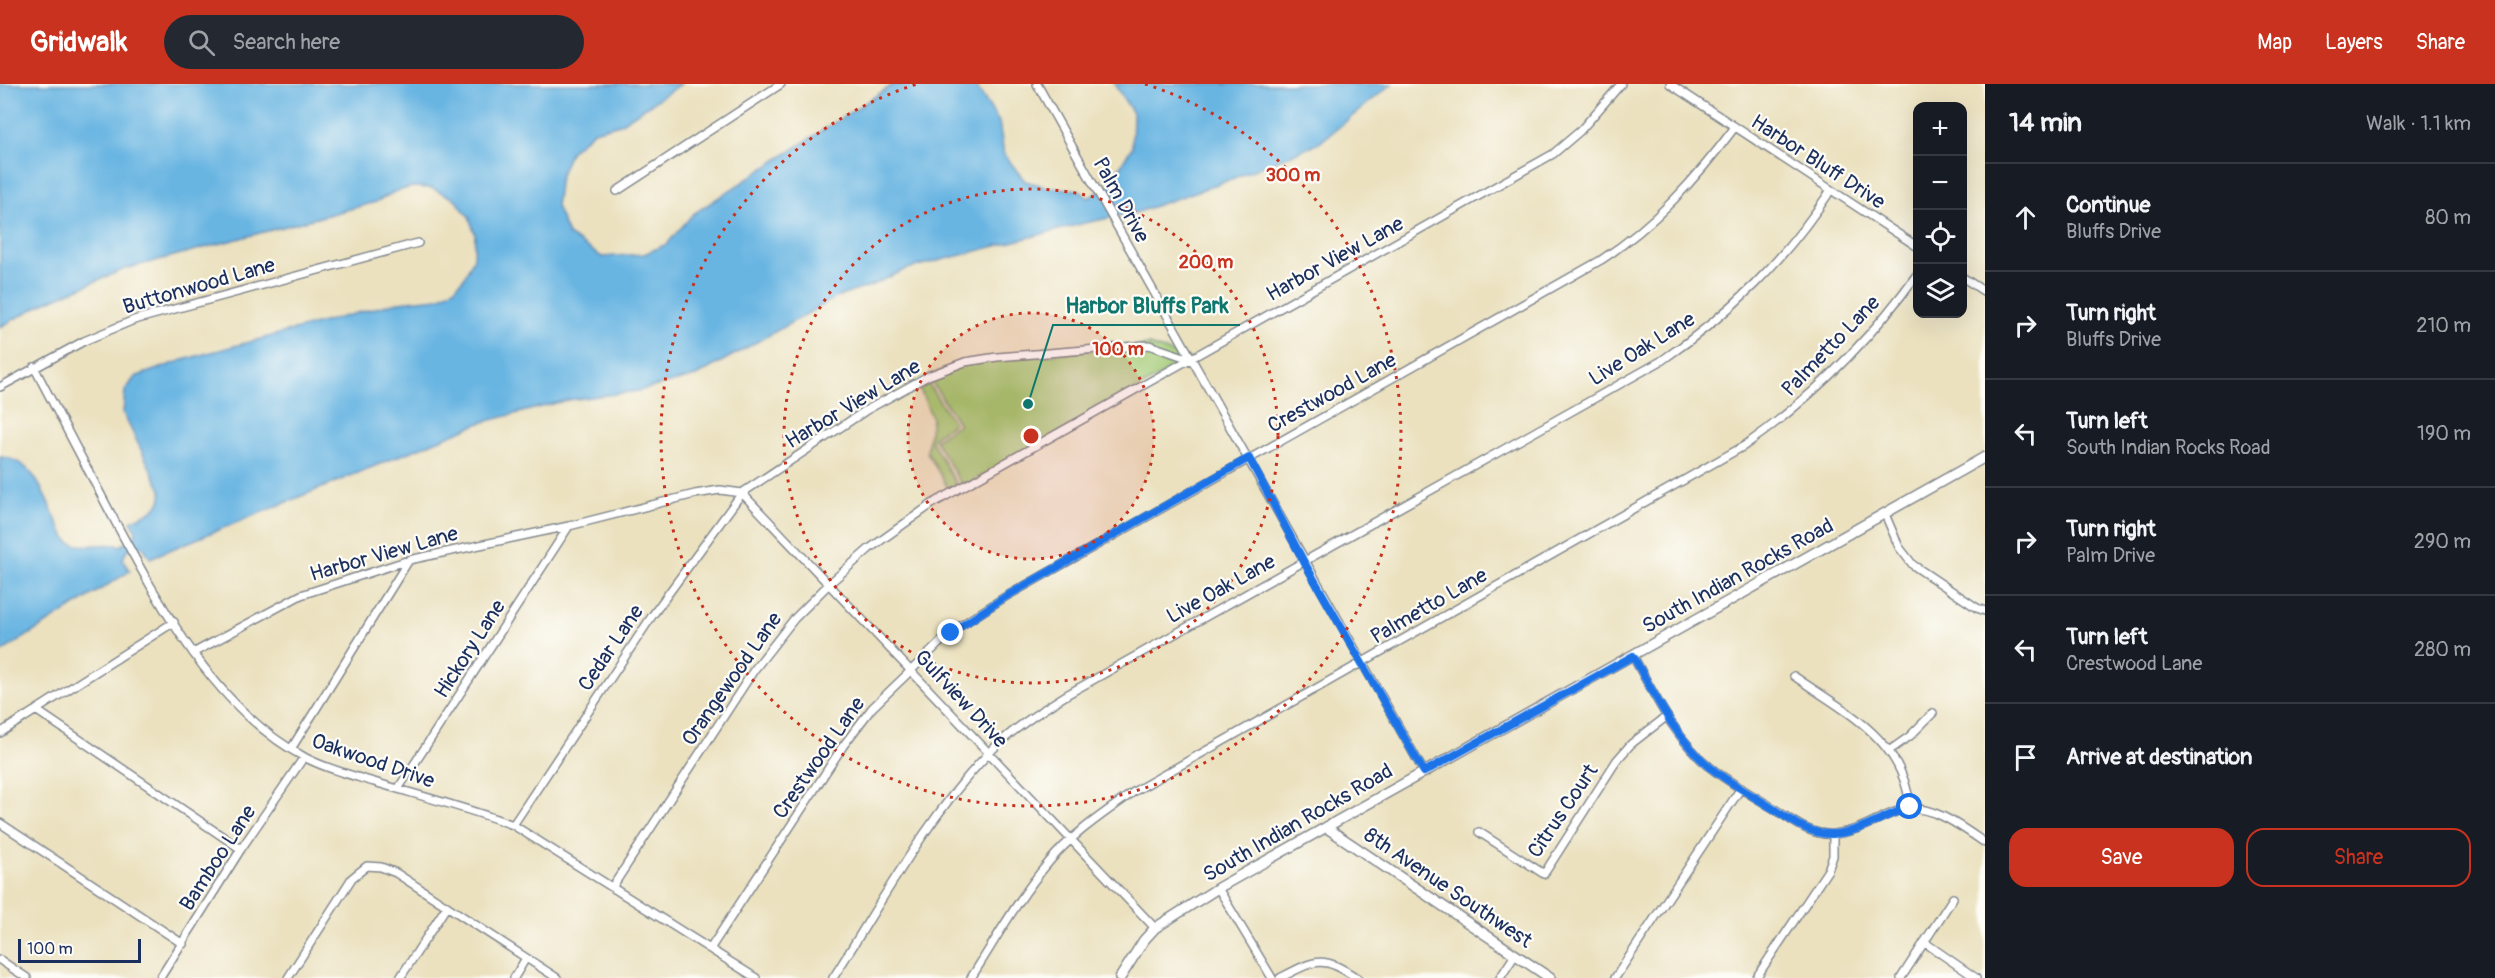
<!DOCTYPE html>
<html lang="en">
<head>
<meta charset="utf-8">
<style>
  :root { --surface:#171b24; --page:#242831; --text:#f1f3f6; --muted:#9ea1a6; --line:#363941; --accent:#c8321e }
  body { margin:0; font-family:Pangolin,sans-serif; background:var(--page); color:var(--text) }
  .controls { position:absolute; right:18px; top:18px; display:grid; overflow:hidden; border-radius:12px; box-shadow:0 6px 24px #0002 }
  .controls button { width:54px; height:54px; display:grid; place-items:center; padding:0; border:0; border-bottom:2px solid var(--line); background:var(--surface); color:var(--text); font:30px sans-serif }
  .scale { position:absolute; left:18px; bottom:15px; width:123px; box-sizing:border-box; padding-left:6px; border:3px solid #1b2f5e; border-top:0; font-size:16px; line-height:21px; white-space:nowrap; color:#1b2f5e; -webkit-text-stroke:4px #fdfcf7; paint-order:stroke }
  .stop { position:absolute; width:18px; height:18px; margin:-14px; border:4px solid #1a73e8; border-radius:50%; background:#fff }
  .stop.end { background:#1a73e8; border-color:#fff; box-shadow:0 2px 6px #0008 }
  .list { margin:0; padding:0; list-style:none }
  h2 { display:flex; justify-content:space-between; align-items:center; height:78px; margin:0; padding:0 24px; font-size:26px }
  h2 small { font-size:20px; font-weight:400; color:var(--muted) }
  .list li { display:grid; grid-template-columns:39px 1fr auto; gap:18px; align-items:center; box-sizing:border-box; height:108px; padding:0 24px; border-top:2px solid var(--line) }
  .list b { display:block; font-size:22px; white-space:nowrap }
  .list p { margin:0; font-size:20px; white-space:nowrap; color:var(--muted) }
  .list em { font-size:20px; font-style:normal; color:var(--muted) }
  .actions { display:flex; gap:12px; padding:18px 24px }
  .actions a { flex:1; padding:14px 0; border:2px solid var(--accent); border-radius:18px; text-align:center; font-size:21px; color:var(--accent) }
  .actions .main { background:var(--accent); color:#fff }
  .icon { flex:none; width:33px; height:33px; fill:none; stroke:currentColor; stroke-width:2; stroke-linecap:round; stroke-linejoin:round }
  .map { position:relative; flex:none; width:1985px; height:894px; overflow:hidden }
  header { display:flex; align-items:center; gap:36px; box-sizing:border-box; height:84px; padding:0 30px; background:var(--accent); color:#fff }
  header strong { font-size:28px }
  nav { display:flex; gap:33px; margin-inline-start:auto; font-size:21px }
  .search { width:420px; height:54px; background:var(--page); display:flex; align-items:center; gap:15px; box-sizing:border-box; padding:0 21px; border-radius:33px; color:var(--muted); font-size:22px }
  main { display:flex }
  aside { flex:1; background:var(--surface) }
  .map>svg:first-child { display:block }
  .green { fill:#a3ca75; stroke:#5f7c6a; stroke-width:1.5 }
  .water { fill:#69b5e2; stroke:#4272a0; stroke-width:1.5 }
  .lines { fill:none; stroke-linecap:round; stroke-linejoin:round }
  .minor-casing { stroke:#83888e; stroke-width:10 }
  .tertiary-casing { stroke:#83888e; stroke-width:12 }
  .minor { stroke:#fff; stroke-width:7 }
  .tertiary { stroke:#fff; stroke-width:9 }
  .route { stroke:#1a73e8; stroke-width:8 }
  .ring { fill:none; stroke:#c8321e; stroke-width:3; stroke-dasharray:3 6 }
  .labels { text-anchor:middle; dominant-baseline:central; stroke-width:4.5; stroke-linejoin:round; paint-order:stroke }
  .street-label { font-size:21px; fill:#1b2f5e; stroke:#fdfcf7 }
  .centre { fill:#c8321e; stroke:#fdfcf7; stroke-width:3 }
  .ring-label { font-size:18px; text-anchor:middle; font-weight:bold; fill:#c8321e; stroke:#fdfcf7; stroke-width:4.5; stroke-linejoin:round; paint-order:stroke }
  .leader { fill:none; stroke:#0f766e; stroke-width:2 }
  .callout-dot { fill:#0f766e; stroke:#fdfcf7; stroke-width:2 }
  .callout-label { font-size:22px; text-anchor:middle; font-weight:bold; fill:#0f766e; stroke:#fdfcf7; stroke-width:4.5; stroke-linejoin:round; paint-order:stroke }
</style>
</head>
<body>
<header>
<strong>Gridwalk</strong>
<div class="search"><svg class="icon" aria-label="search" viewBox="0 0 24 24"><circle cx="10" cy="10" r="6"/><path d="M15 15l6 6"/></svg>Search here</div>
<nav><a>Map</a><a>Layers</a><a>Share</a></nav>
</header>
<main>
<div class="map">
<svg width="1985" height="894" viewBox="0 0 1985 894">
  <rect width="100%" height="100%" fill="#fdfcf7"/>
  <filter id="ink" filterUnits="userSpaceOnUse"><feTurbulence type="fractalNoise" baseFrequency=".0167" numOctaves="2"/><feDisplacementMap in="SourceGraphic" scale="12" xChannelSelector="R" yChannelSelector="G"/><feConvolveMatrix kernelMatrix="1 2 1 2 8 2 1 2 1" color-interpolation-filters="sRGB"/></filter>
  <filter id="wash" filterUnits="userSpaceOnUse"><feTurbulence type="fractalNoise" baseFrequency=".008" numOctaves="4" result="noise"/><feDisplacementMap in="SourceGraphic" scale="24" xChannelSelector="R" yChannelSelector="G"/><feGaussianBlur stdDeviation="1.35" result="paint"/><feColorMatrix in="noise" values="0 0 0 0 0 0 0 0 0 0 0 0 0 0 0 0 0 1.4 0 .05"/><feComposite in="paint" operator="in"/></filter>
  <g filter="url(#wash)">
    <rect width="100%" height="100%" fill="#ebe1bf"/>
    <path class="green" d="M 1149,261 L 1190,275 L 963,403 L 935,356 L 959,340 L 928,292 L 965,278 Z
      M 927,298 L 954,339 L 934,353 L 932,358 L 957,401 L 949,406 L 927,368 L 932,334 L 919,303 Z"/>
    <path class="water" d="M 0,0 L 681,0 L 620,40 L 594,47 L 571,67 L 560,92 L 556,122 L 568,151 L 602,173 L 644,170 L 667,160 L 693,130 L 894,0 L 975,0 L 999,38 L 1004,70 L 1025,97 L 1048,103 L 1079,106 L 1088,114 L 1108,103 L 1132,63 L 1133,29 L 1114,0 L 1392,0 L 1319,59 L 1229,96 L 1138,128 L 1085,139 L 907,185 L 870,202 L 837,213 L 696,292 L 638,307 L 568,316 L 480,339 L 150,474 L 144,464 L 136,461 L 126,467 L 123,476 L 130,487 L 0,569 L 0,373 C 43,376 47,430 69,458 C 85,466 105,457 120,462 L 134,454 L 136,447 L 131,437 C 145,430 164,425 161,406 L 123,329 L 125,307 L 135,293 L 186,275 L 398,218 L 438,214 L 454,205 L 464,194 L 474,173 L 475,150 L 469,133 L 455,115 L 432,104 L 412,103 L 394,108 L 376,118 L 125,185 L 46,218 L 0,243 Z"/>
  </g>
  <g filter="url(#ink)">
    <g class="lines">
      <g class="minor-casing">
        <path id="minor" d="M 1037,0 L 1424,688
          M 1670,0 L 1918,163
          M 617,107 L 781,0
          M 1962,193 L 1985,208
          M 34,283 C 59,331 85,380 110,428 C 158,517 213,625 306,674 C 327,685 351,691 374,698 C 421,712 468,724 513,741 L 756,894
          M 0,303 L 84,257 L 134,236 L 418,159
          M 1885,430 L 1899,463 L 1913,481 L 1977,524 L 1985,527
          M 193,569 L 301,511 L 409,476 L 569,442 L 695,410 L 720,406 L 742,409 L 865,327 L 928,292 L 965,278 L 997,273 L 1149,261 L 1190,275 L 1553,70 L 1580,47 L 1621,0
          M 1633,572 C 1655,612 1675,655 1711,684 C 1730,699 1752,711 1773,724 C 1792,736 1810,752 1834,750 C 1862,747 1874,735 1898,727 C 1927,716 1962,743 1985,759
          M 1794,592 C 1845,628 1903,654 1910,723
          M 36,626 L 241,765
          M 0,649 L 174,538
          M 291,665 L 409,476
          M 1890,666 L 1910,652 L 1933,629
          M 398,705 L 569,442
          M 0,739 L 183,860
          M 513,741 L 652,532 L 742,409 L 1155,844
          M 1479,748 L 1544,790 L 1617,676 L 1631,660 L 1666,633
          M 613,802 L 754,586 L 794,535 L 829,500 L 869,465 L 932,420 L 1190,275
          M 1218,804 L 1272,894
          M 1924,858 L 1976,894
          M 710,865 L 843,662 L 872,624 L 951,548 L 1005,513 L 1601,176 C 1655,141 1696,95 1735,43
          M 0,876 L 27,894
          M 160,894 L 241,765 L 304,673
          M 288,894 L 352,794 L 367,782 L 381,783 L 396,789 L 557,894
          M 400,894 L 447,822
          M 514,894 L 526,874
          M 833,894 C 881,819 926,735 987,671 C 1011,646 1039,628 1068,610 L 1661,277 C 1731,229 1784,177 1831,106
          M 971,894 C 996,855 1019,813 1049,778 C 1072,750 1106,728 1135,707 L 1744,362 C 1811,315 1870,256 1918,189
          M 1280,894 C 1317,875 1322,871 1357,894
          M 1500,894 L 1515,871
          M 1615,894 L 1741,704
          M 1756,894 L 1828,786 L 1833,772 L 1833,750
          M 1901,894 L 1953,814"/>
      </g>
      <g class="tertiary-casing">
        <path id="tertiary" d="M 1327,744 L 1550,894
          M 1120,894 L 1144,856 L 1155,844 L 1218,804 L 1985,373"/>
      </g>
      <use href="#minor" class="minor"/>
      <use href="#tertiary" class="tertiary"/>
    </g>
  </g>
  <g class="lines" filter="url(#ink)">
    <path class="route" d="M 951,549 L 1005,513 L 1249,374 L 1304,478 L 1424,688 L 1633,572 C 1655,612 1675,654 1711,684 C 1729,699 1752,711 1772,724 C 1791,736 1809,751 1833,750 C 1862,748 1884,731 1910,723"/>
  </g>
  <circle cx="1031" cy="352" r="123" fill="#c8321e" fill-opacity=".12"/>
  <g class="ring">
    <circle cx="1031" cy="352" r="123"/>
    <circle cx="1031" cy="352" r="247"/>
    <path d="M1145 0A370 370 0 1 1 917 0"/>
  </g>
  <g class="labels">
    <g class="street-label">
      <text transform="translate(1818 78) rotate(33)">Harbor Bluff Drive</text>
      <text transform="translate(1121 116) rotate(61)">Palm Drive</text>
      <text transform="translate(1335 175) rotate(-29)">Harbor View Lane</text>
      <text transform="translate(199 202) rotate(-16)">Buttonwood Lane</text>
      <text transform="translate(1831 262) rotate(-46)">Palmetto Lane</text>
      <text transform="translate(1642 265) rotate(-32)">Live Oak Lane</text>
      <text transform="translate(1332 309) rotate(-29)">Crestwood Lane</text>
      <text transform="translate(853 320) rotate(-31)">Harbor View Lane</text>
      <text transform="translate(384 470) rotate(-16)">Harbor View Lane</text>
      <text transform="translate(1738 492) rotate(-29)">South Indian Rocks Road</text>
      <text transform="translate(1221 505) rotate(-29)">Live Oak Lane</text>
      <text transform="translate(1429 522) rotate(-30)">Palmetto Lane</text>
      <text transform="translate(611 564) rotate(-56)">Cedar Lane</text>
      <text transform="translate(470 565) rotate(-57)">Hickory Lane</text>
      <text transform="translate(732 595) rotate(-55)">Orangewood Lane</text>
      <text transform="translate(961 615) rotate(47)">Gulfview Drive</text>
      <text transform="translate(819 674) rotate(-55)">Crestwood Lane</text>
      <text transform="translate(373 677) rotate(19)">Oakwood Drive</text>
      <text transform="translate(1563 727) rotate(-56)">Citrus Court</text>
      <text transform="translate(1298 739) rotate(-30)">South Indian Rocks Road</text>
      <text transform="translate(218 774) rotate(-57)">Bamboo Lane</text>
      <text transform="translate(1448 804) rotate(34)">8th Avenue Southwest</text>
    </g>
  </g>
  <circle cx="1031" cy="352" r="9" class="centre"/>
  <g class="ring-label">
    <text x="1293" y="97">300 m</text>
    <text x="1206" y="184">200 m</text>
    <text x="1118" y="271">100 m</text>
  </g>
  <path class="leader" d="M1028 320L1053 241H1240"/>
  <circle class="callout-dot" cx="1028" cy="320" r="6"/>
  <g class="callout-label">
    <text x="1147" y="229">Harbor Bluffs Park</text>
  </g>
</svg>
<div class="controls">
<button>+</button>
<button>−</button>
<button><svg class="icon" aria-label="locate" viewBox="0 0 24 24"><circle cx="12" cy="12" r="6"/><path d="M12 2v4M12 18v4M2 12h4M18 12h4"/></svg></button>
<button><svg class="icon" aria-label="layers" viewBox="0 0 24 24"><path d="M12 4l9 5-9 5-9-5zM3 14l9 5 9-5"/></svg></button>
</div>
<div class="scale">100 m</div>
<div class="stop" style="left:1910px;top:723px"></div>
<div class="stop end" style="left:951px;top:549px"></div>
</div>
<aside>
<h2>14 min<small>Walk · 1.1 km</small></h2>
<ul class="list">
<li><svg class="icon" aria-label="ahead" viewBox="0 0 24 24"><path d="M12 20V5M6 11l6-6 6 6"/></svg><div><b>Continue</b><p>Bluffs Drive</p></div><em>80 m</em></li>
<li><svg class="icon" aria-label="right" viewBox="0 0 24 24"><path d="M7 20v-9h11M14 6l5 5-5 5"/></svg><div><b>Turn right</b><p>Bluffs Drive</p></div><em>210 m</em></li>
<li><svg class="icon" aria-label="left" viewBox="0 0 24 24"><path d="M17 20v-9H6M10 6l-5 5 5 5"/></svg><div><b>Turn left</b><p>South Indian Rocks Road</p></div><em>190 m</em></li>
<li><svg class="icon" aria-label="right" viewBox="0 0 24 24"><path d="M7 20v-9h11M14 6l5 5-5 5"/></svg><div><b>Turn right</b><p>Palm Drive</p></div><em>290 m</em></li>
<li><svg class="icon" aria-label="left" viewBox="0 0 24 24"><path d="M17 20v-9H6M10 6l-5 5 5 5"/></svg><div><b>Turn left</b><p>Crestwood Lane</p></div><em>280 m</em></li>
<li><svg class="icon" aria-label="arrive" viewBox="0 0 24 24"><path d="M6 21V4h12l-3 4 3 4H6"/></svg><div><b>Arrive at destination</b></div></li>
</ul>
<div class="actions"><a class="main">Save</a><a>Share</a></div>
</aside>
</main>
</body>
</html>
